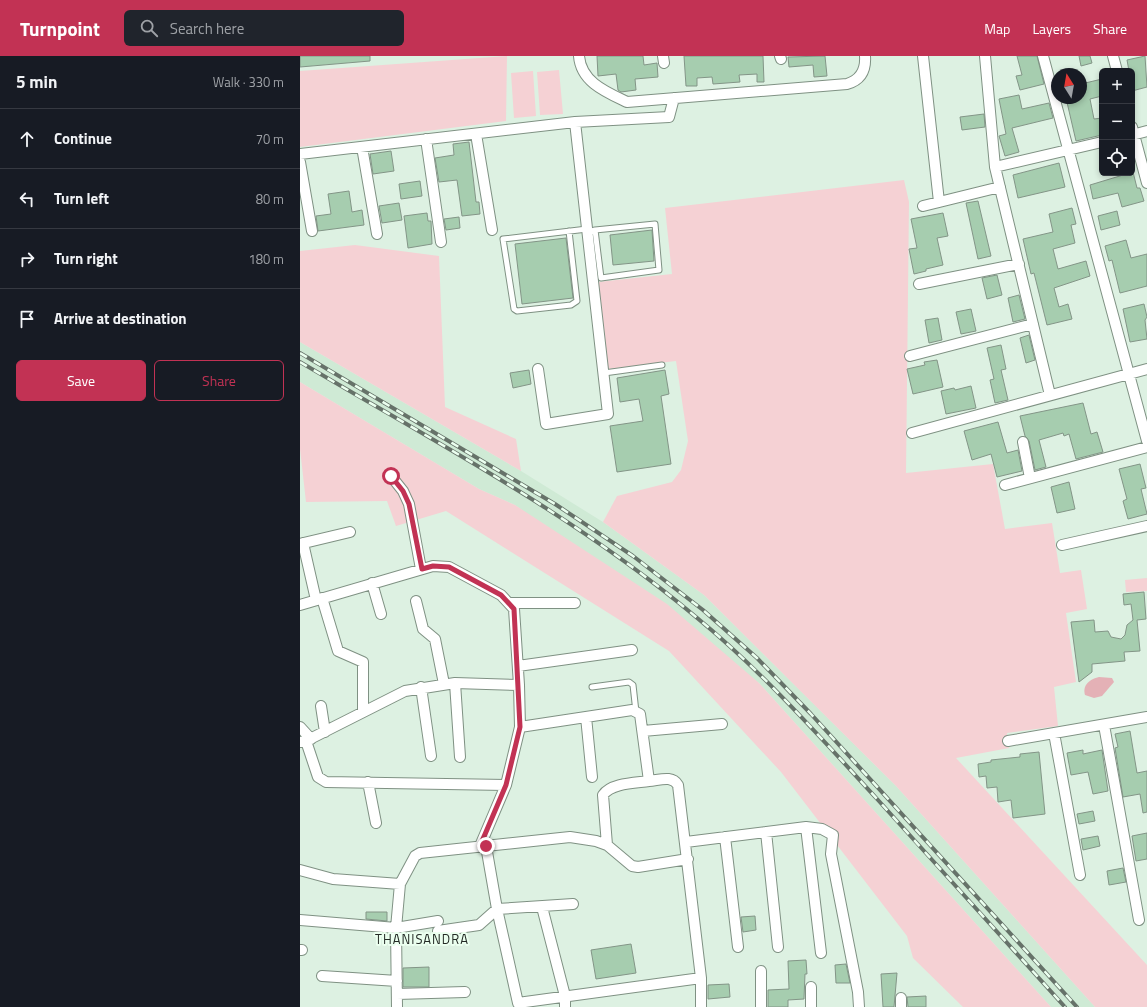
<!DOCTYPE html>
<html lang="en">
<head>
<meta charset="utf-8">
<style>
  :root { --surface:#171b24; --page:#20242c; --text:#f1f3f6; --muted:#9ea1a6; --line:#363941; --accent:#c23254 }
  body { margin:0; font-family:"Titillium Web",sans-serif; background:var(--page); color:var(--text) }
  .controls { position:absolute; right:12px; top:12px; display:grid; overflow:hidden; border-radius:6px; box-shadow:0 2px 6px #0003 }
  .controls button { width:36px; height:36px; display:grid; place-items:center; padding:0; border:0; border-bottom:1px solid var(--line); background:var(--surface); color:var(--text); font:20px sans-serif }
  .compass { position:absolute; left:751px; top:12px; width:36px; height:36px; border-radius:50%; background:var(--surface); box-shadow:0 2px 6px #0003; rotate:349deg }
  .stop { position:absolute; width:12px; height:12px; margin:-9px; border:3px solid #c23254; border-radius:50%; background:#fff }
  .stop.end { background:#c23254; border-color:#fff; box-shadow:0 1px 4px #0008 }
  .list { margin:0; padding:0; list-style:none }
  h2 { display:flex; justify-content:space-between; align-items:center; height:52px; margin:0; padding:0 16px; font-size:17px }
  h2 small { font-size:13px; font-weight:400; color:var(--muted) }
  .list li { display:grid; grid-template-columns:26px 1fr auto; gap:12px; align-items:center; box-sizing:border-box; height:60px; padding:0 16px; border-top:1px solid var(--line) }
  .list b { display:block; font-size:15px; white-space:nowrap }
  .list em { font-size:13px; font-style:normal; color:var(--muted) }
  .actions { display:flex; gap:8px; padding:12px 16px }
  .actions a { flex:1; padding:9px 0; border:1px solid var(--accent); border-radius:6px; text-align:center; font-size:14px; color:var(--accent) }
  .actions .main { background:var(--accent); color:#fff }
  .icon { flex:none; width:22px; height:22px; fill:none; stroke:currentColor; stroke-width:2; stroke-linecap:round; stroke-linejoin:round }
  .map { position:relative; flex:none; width:847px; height:951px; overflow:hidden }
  header { display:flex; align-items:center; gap:24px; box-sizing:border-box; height:56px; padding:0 20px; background:var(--accent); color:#fff }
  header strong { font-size:19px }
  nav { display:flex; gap:22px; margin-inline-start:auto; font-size:14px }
  .search { width:280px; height:36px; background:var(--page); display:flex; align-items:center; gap:10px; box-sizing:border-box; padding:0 14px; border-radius:6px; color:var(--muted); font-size:15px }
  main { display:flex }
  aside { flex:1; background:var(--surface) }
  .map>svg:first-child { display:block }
  .built { fill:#cfead5 }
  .green { fill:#f5d1d4 }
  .water { fill:#e4b1b6 }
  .building { fill:#a6cdaf; stroke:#839587 }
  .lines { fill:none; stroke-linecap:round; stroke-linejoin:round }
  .lane-casing { stroke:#7f9183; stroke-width:7 }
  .street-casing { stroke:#7f9183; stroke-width:12 }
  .lane { stroke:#fff; stroke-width:5 }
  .street { stroke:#fff; stroke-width:10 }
  .rail-casing { stroke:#667269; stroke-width:4 }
  .rail { stroke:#ebffef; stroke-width:2.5; stroke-dasharray:8; stroke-linecap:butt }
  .route { stroke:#c23254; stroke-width:5 }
  .labels { text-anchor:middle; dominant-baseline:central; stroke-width:4; stroke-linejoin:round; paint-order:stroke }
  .quarter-label { font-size:13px; letter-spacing:1px; fill:#232a25; stroke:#ebffef }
</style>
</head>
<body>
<header>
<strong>Turnpoint</strong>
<div class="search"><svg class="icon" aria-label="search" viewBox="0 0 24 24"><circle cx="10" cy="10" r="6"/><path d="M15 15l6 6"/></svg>Search here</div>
<nav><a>Map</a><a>Layers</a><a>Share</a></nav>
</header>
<main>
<aside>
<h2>5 min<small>Walk · 330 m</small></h2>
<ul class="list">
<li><svg class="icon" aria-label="ahead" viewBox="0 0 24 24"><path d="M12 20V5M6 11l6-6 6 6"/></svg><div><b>Continue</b></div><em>70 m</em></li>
<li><svg class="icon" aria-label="left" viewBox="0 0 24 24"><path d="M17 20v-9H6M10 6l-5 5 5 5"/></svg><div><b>Turn left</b></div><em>80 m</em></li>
<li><svg class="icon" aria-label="right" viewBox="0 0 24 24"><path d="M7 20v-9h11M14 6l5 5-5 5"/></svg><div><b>Turn right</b></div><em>180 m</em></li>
<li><svg class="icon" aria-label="arrive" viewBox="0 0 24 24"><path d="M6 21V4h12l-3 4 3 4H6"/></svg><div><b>Arrive at destination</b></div></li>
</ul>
<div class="actions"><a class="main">Save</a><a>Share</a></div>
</aside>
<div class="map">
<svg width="847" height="951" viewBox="0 0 847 951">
  <rect width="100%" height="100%" fill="#ddf1e2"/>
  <path class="built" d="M 0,286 L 221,415 L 303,466 L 404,539 L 596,730 L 795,951 L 751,951 L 459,627 L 215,449 L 179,433 L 0,326 Z"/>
  <path class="green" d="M 207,0 L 206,65 L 0,91 L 0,15 Z
    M 259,14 L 263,58 L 240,59 L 237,16 Z
    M 233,15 L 236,60 L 214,62 L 211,17 Z
    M 604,124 L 609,146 L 606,417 L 693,408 L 705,473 L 752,467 L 760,517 L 781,514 L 787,553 L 766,557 L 776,626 L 754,631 L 758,670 L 707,677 L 709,692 L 656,702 L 847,909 L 847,951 L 795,951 L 596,730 L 404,539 L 303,466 L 317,440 L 372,426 L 381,414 L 388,385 L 376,305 L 308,313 L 298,226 L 372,218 L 365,152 Z
    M 55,189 L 139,200 L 145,351 L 216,383 L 221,415 L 0,286 L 0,195 Z
    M 0,326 L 179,433 L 215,449 L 367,548 L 459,627 L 751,951 L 663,951 L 613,902 L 607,880 L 481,716 L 369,595 L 146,455 L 96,470 L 87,445 L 6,446 L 0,393 Z
    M 847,522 L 847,535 L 826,536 L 825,524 Z"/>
  <path class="water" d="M 799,621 L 812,622 L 814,626 L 802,640 L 794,642 L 785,639 C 782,629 790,623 799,621 Z"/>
  <path class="building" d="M 0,0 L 70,0 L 70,5 L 0,11 Z
    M 297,0 L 343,0 L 344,9 L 357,7 L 358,21 L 335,23 L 336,34 L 321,36 L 318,34 L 316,18 L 298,20 Z
    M 384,0 L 463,0 L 464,26 L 457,26 L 457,18 L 439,19 L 440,26 L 413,28 L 412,21 L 397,22 L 397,30 L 386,30 Z
    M 525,0 L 527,20 L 514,21 L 513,9 L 489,11 L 488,1 Z
    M 717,0 L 737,0 L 744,28 L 720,34 L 716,20 L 722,19 Z
    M 779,0 L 790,0 L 792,7 L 781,10 Z
    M 845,0 L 847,31 L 832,35 L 832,15 L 829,15 L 827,4 Z
    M 802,23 L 802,40 L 790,43 L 794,63 L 802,62 L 802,79 L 776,85 L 766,42 L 781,42 L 781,28 Z
    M 719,39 L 722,53 L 749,47 L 753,62 L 712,72 L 719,96 L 705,100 L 699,80 L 706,78 L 699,43 Z
    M 684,58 L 685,71 L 662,74 L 660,61 Z
    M 169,86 L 176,146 L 179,146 L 180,158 L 162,160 L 157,124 L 139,126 L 135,102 L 154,99 L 153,88 Z
    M 91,95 L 94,115 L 73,118 L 70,98 Z
    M 759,107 L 765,131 L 718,142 L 713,119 Z
    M 833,116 L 837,132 L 840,132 L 844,145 L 822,151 L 818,137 L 793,143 L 790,129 Z
    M 120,125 L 122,140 L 101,143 L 99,128 Z
    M 49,135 L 52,156 L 62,154 L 64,169 L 18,175 L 16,160 L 31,158 L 28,138 Z
    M 678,145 L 691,200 L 678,203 L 666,147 Z
    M 99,147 L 102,164 L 82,167 L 79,150 Z
    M 772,152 L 776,168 L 771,169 L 775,187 L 753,193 L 758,213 L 786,205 L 790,220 L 754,232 L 759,251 L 768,248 L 772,263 L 747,269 L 734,217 L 731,218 L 723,183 L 753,176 L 749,158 Z
    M 817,155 L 820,169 L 801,174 L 798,160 Z
    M 127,157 L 128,165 L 131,165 L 132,188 L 108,192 L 104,160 Z
    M 643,157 L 648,180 L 637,182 L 643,209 L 626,213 L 626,215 L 614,218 L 609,193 L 617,192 L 611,163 Z
    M 159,161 L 160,172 L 146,174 L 144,163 Z
    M 352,174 L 354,205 L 313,209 L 310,179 Z
    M 266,182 L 273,242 L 222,248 L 215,188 Z
    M 826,184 L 831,202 L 847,198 L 847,230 L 820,237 L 812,204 L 809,205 L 805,190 Z
    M 697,219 L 702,239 L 687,243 L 682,222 Z
    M 719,239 L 725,263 L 713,266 L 708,242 Z
    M 844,248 L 847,261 L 845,264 L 847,283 L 830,286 L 823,253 Z
    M 671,253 L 676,275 L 661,278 L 656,256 Z
    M 638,262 L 642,284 L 629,287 L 625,264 Z
    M 729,279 L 735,304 L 726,307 L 720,282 Z
    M 701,289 L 706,313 L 701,314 L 708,344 L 695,347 L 690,324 L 694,323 L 687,292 Z
    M 637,304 L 643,331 L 613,338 L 607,313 L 625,309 L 624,306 Z
    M 229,314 L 231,328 L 213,332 L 210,317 Z
    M 365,314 L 369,338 L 361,340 L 371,408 L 317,416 L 310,370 L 343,365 L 339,343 L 320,346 L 317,322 Z
    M 671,330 L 676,352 L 646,358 L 641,335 L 654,332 L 655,334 Z
    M 783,347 L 791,378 L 797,376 L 803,396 L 776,403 L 769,378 L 764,380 L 763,377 L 739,384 L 746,411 L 735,414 L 729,385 L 725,380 L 720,360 Z
    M 698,366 L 707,397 L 718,394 L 722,415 L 697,421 L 691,398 L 672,404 L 664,375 Z
    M 840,408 L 846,432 L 841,433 L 847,458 L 828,463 L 823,445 L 827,443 L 819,413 Z
    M 769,426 L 775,453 L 757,457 L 751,431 Z
    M 844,536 L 846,563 L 837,564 L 840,595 L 824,596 L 825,605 L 792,608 L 792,616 L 779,626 L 771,566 L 794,564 L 795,576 L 808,575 L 811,581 L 821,583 L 825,579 L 827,569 L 833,564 L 831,548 L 824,549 L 823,538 Z
    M 830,675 L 837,717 L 847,715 L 847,756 L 843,757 L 840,738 L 823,741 L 815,692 L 818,691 L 815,678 Z
    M 783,694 L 783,698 L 802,694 L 808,735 L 793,738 L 788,716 L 771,719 L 767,697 Z
    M 739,696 L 745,758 L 713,762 L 711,744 L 698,746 L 697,731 L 687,732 L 686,720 L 679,721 L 678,708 L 691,706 L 691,704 L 720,701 L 720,698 Z
    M 793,755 L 795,765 L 779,768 L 777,758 Z
    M 847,777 L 847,803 L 836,805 L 832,780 Z
    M 798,780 L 800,790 L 783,794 L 781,783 Z
    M 823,812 L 826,826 L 809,829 L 807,815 Z
    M 66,856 L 87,856 L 87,865 L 66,863 Z
    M 455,860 L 456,874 L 443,876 L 441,861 Z
    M 331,888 L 336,917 L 296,923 L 291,894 Z
    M 506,904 L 507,918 L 505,918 L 504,943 L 488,944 L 488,951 L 468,951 L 468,934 L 489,933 L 488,905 Z
    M 546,908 L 550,927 L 536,927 L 535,909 Z
    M 129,911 L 129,931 L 103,931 L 103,912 Z
    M 597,917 L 594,951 L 583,951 L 581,918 Z
    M 429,928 L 430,941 L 408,943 L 408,929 Z
    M 626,940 L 626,951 L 608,951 L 607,941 Z"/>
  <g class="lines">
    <g class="lane-casing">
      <path id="lane" d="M 269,175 L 277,245 L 271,249 L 217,255 L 214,253 L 203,183 L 287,173
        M 288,176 L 295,174 L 355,168 L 359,214 L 301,222 L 295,174
        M 304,317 L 362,309
        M 292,631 L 329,626 L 333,629 L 336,656"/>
    </g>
    <g class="street-casing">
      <path id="street" d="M 279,0 C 281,26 306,36 327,46 L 547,28 C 561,24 566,14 565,0
        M 363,0 L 364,7
        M 480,0 L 481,3
        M 623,0 L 639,146
        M 685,0 L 695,111 L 750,339
        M 743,0 L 847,385
        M 813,0 L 817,15
        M 832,71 L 847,127
        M 176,78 L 192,174
        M 832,79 L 847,75
        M 126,83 L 141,186
        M 62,91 L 77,178
        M 0,98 L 275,66 L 369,61 L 374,42
        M 0,106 L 12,175
        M 695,111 L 802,86
        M 623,150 L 700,131
        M 619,228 L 719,208
        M 610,300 L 733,268
        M 238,313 L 246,368 L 308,358 L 275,66
        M 612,377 L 847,313
        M 723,386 L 730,422
        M 91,420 L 103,435 L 109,448 L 121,513
        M 705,429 L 847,391
        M 3,487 L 16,544
        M 0,488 L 50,476
        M 762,489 L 847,470
        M 72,527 L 81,558
        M 22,542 L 38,595 L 63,606 L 63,656
        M 116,545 L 123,573 L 135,583 L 144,628
        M 210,547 L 275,547
        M 0,549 L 133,510 L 149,511 L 201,539 L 214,553 L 219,629
        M 218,610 L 332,594
        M 155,627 L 160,701
        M 121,631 L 131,700
        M 21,650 L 25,676
        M 286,661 L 292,721
        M 804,669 L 839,864
        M 0,671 L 11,683
        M 343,675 L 422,668
        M 754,677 L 780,819
        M 6,685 L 18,721 L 26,726 L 206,729
        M 708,685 L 847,661
        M 0,686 L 6,685 L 105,635 L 155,627 L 219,629 L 220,671 L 332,654 L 340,658 L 349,725 C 360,724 372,719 378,729 L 401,922 L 401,951
        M 68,726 L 76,767
        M 506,771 L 521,897
        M 466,776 L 478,891
        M 425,781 L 438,891
        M 386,786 L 506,771 L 522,773 L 533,779 L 531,798 L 558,936 L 559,951
        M 307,789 L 303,739 C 311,727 335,727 349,725
        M 180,790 L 206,729 L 220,671
        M 186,790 L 197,853 L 273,848
        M 0,814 L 33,823 L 100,828 L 115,800 L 120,797 L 270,781 L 296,785 L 307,789 L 332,810 L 338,811 L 388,803
        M 242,851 L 265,940 L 265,951
        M 0,864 L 96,872 L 138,865
        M 138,875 L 179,869 L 197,853 L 218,947 L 401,922
        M 0,894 L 2,894
        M 461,915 L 461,951
        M 22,920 L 97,925
        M 511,931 L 511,951
        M 97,938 L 165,936
        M 601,942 L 601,951
        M 97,951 L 96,872 L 100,828"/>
    </g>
    <use href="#lane" class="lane"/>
    <use href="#street" class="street"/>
    <g class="rail-casing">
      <path id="rail" d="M 0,297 L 255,448 L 333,500 L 403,554 L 457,602 L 511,658 L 777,951
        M 0,306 C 135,386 276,460 396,561 C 463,616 520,681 578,744 C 640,813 703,882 765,951"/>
    </g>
    <use href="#rail" class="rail"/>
  </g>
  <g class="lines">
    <path class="route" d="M 91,420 L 103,435 L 109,448 L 122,513 L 133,510 L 149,511 L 201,539 L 214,553 L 220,671 L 206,729 L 180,790 L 186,790"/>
  </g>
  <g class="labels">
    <g class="quarter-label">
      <text x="122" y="883">THANISANDRA</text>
    </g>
  </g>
</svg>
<div class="controls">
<button>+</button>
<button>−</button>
<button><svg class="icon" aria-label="locate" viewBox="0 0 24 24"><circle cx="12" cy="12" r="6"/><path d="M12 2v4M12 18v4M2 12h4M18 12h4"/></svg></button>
</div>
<svg class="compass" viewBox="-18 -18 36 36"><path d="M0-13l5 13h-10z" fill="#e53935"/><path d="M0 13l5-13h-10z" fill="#9ea1a6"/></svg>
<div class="stop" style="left:91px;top:420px"></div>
<div class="stop end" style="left:186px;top:790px"></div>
</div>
</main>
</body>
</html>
